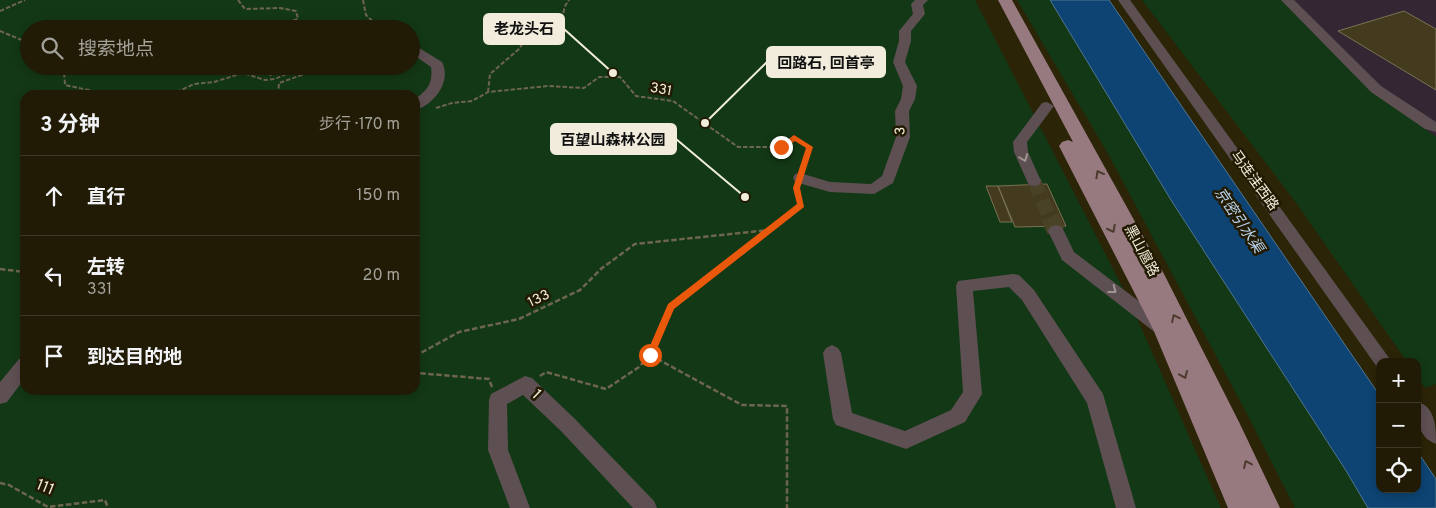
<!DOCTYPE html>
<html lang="zh">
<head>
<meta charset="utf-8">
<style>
  :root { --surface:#211b05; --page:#2d2813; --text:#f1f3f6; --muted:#a2a19a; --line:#3e3927 }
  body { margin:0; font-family:Overpass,"Noto Sans SC",sans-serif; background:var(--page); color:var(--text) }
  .controls { position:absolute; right:15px; bottom:15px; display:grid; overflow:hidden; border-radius:10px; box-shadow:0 2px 8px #0003 }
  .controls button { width:45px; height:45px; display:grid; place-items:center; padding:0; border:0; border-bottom:1px solid var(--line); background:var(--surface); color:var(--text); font:25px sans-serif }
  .stop { position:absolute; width:15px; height:15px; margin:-11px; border:4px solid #ea580c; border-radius:50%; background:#fff }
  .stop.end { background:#ea580c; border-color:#fff; box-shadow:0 1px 5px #0008 }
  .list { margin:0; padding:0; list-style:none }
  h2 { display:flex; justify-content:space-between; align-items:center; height:65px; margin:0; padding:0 20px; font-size:21px }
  h2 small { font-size:16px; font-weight:400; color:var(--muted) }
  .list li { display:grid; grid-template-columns:32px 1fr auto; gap:15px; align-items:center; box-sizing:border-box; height:80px; padding:0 20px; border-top:1px solid var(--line) }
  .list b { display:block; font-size:19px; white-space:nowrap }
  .list p { margin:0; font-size:16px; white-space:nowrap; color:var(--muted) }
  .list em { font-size:16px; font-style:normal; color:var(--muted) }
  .icon { flex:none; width:28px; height:28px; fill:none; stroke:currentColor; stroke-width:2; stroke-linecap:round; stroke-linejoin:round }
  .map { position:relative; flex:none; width:1436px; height:508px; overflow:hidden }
  .search { position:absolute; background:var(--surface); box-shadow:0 2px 8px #0003; left:20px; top:20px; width:400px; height:55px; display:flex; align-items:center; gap:12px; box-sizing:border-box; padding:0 18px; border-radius:28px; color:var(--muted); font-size:19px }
  .panel { position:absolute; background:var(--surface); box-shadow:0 2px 8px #0003; left:20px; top:90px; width:400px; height:305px; border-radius:15px }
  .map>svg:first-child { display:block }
  .commercial { fill:#342633 }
  .green { fill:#133815; fill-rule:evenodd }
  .water { fill:#0d4473; stroke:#517692 }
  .building { fill:#443b1f; stroke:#7b7254 }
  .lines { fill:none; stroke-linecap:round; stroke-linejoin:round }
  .minor-tunnel-far1 { stroke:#4a4227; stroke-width:14; stroke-dasharray:14 7; stroke-linecap:butt }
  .minor-tunnel { stroke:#4a4227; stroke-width:18; stroke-dasharray:18 9; stroke-linecap:butt }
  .path-far1 { stroke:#6d664d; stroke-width:2; stroke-dasharray:4.5 2; stroke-linecap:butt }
  .path { stroke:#6d664d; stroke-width:2.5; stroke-dasharray:5.5 2.5; stroke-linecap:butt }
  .minor { fill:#5e4f53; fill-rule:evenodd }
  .major { fill:#977980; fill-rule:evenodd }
  .oneway { stroke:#a09691 }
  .oneway2 { stroke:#4b3b2d }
  .route { fill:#ea580c }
  .labels { text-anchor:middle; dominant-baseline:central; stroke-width:5; stroke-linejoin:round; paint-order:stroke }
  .street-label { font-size:14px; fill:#f1ecdc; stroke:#221a00 }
  .water-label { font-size:15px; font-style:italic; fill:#b9d5f2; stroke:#221a00 }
  .near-street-label { font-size:16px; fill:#f1ecdc; stroke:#221a00 }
  .leader { fill:none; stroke:#f1ecdc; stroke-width:2 }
  .callout-dot { fill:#f1ecdc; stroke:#221a00; stroke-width:2 }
  .callout { fill:#f1ecdc; stroke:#f1ecdc; stroke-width:2 }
  .callout-label { font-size:15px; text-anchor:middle; font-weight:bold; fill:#111 }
</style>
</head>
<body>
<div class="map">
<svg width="1436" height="508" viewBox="0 0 1436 508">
  <rect width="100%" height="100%" fill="#2c2407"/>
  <path class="commercial" d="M 1283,0 L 1436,0 L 1436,137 L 1368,86 Z"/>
  <path class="green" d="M 0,0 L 975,0 L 1128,298 L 1221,508 L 0,508 ZM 29,29 L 411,29 L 411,66 L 29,66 ZM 25,95 L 415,95 L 415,390 L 25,390 Z
    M 1017,0 L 1050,0 L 1171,200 L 1345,469 L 1368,508 L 1295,508 L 1246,412 L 1107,152 Z
    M 1142,0 L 1283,0 L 1368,86 L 1436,137 L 1436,384 L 1425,388 L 1417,377 L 1417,362 L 1407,362 L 1297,204 Z"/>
  <path class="water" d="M 1050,0 L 1109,0 L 1380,396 L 1380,489 L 1417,489 L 1417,451 L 1436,479 L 1436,508 L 1368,508 L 1345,469 L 1171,200 Z"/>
  <path class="building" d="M 1404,11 L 1436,29 L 1436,90 L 1338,31 Z
    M 1047,184 L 1066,226 L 1015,227 L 998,186 Z
    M 986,186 L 998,186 L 1012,222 L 1000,222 Z"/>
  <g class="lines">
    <path class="minor-tunnel-far1" d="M 1034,181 L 1050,218"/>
    <path class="minor-tunnel" d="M 1050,217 L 1056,231"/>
    <path class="path-far1" d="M 238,0 L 245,9 L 280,8 L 296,11 L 298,19 L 280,24 L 281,29
      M 363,0 L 366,15 L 381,29
      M 0,11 L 25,0
      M 0,31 L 29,43
      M 49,66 L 50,69 L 64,71 L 65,85 L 98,92 L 130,95
      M 356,66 L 356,75
      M 276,67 L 286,74 L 292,66
      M 270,76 L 276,67
      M 488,92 L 490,74 L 519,49 L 532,30 L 562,18 L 565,6 L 569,0
      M 171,95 L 194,84 L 214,82 L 243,73 L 265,80 L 275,79 L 286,74
      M 278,95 L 279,83 L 316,70 L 314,66
      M 436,108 L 452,103 L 472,101 L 488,92 L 548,86 L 584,88 L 599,77 L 620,77 L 636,96 L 673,101 L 738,147 L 781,147 L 794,137 L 810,147 L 803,167
      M 784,218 L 801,205 L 797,189"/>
    <path class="path" d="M 0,269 L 25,272
      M 650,355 L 742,405 L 787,406 L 787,508
      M 540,376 L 546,372 L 606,389 L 639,367 L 650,355 L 671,307 L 786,217
      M 492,387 L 489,379 L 417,373 L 417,355 L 459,332 L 519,319 L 580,290 L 602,268 L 635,244 L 769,230
      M 0,483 L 9,485 L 48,507 L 105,500 L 108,508"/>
    <path class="minor" d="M 915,0 L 928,0 L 923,5 L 925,14 L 911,31 L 911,41 L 905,62 L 917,86 L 915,99 L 909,111 L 910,137 L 893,183 L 874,194 L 830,192 L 795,182 L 793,178 L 795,174 L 800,173 L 830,182 L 871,184 L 882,176 L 896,137 L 895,111 L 901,99 L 903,86 L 893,62 L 899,41 L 899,31 L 913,14 L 911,4 Z
      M 1118,0 L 1130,0 L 1392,362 L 1380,362 L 1380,369 L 1377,367 Z
      M 1281,0 L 1294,0 L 1381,86 L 1436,122 L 1436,132 L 1425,129 L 1371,92 Z
      M 411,43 L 442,62 C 452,81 434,105 415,110 L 415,99 C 428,90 433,83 431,67 L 411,53 Z
      M 1047,102 L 1054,106 L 1027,142 L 1028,152 L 1041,181 L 1039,185 L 1034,186 L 1029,185 L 1027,181 L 1014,152 L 1013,142 L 1042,103 Z
      M 1056,225 L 1062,227 L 1074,252 L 1169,324 L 1172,329 L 1169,334 L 1163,336 L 1157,334 L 1062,260 L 1048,231 L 1050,227 Z
      M 1013,274 L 1019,275 L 1034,290 L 1103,394 L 1136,508 L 1116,508 L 1087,403 L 1022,300 L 1009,287 L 973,291 L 982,394 L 965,422 L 906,449 L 836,425 L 833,419 L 823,353 L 826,348 L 832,345 L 838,348 L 841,353 L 852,413 L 905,431 L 951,410 L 963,392 L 956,286 L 958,281 Z
      M 25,356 L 25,378 L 7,402 L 0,404 L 0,382 L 19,359 Z
      M 525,376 L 532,378 L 575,419 L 654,501 L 657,508 L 633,508 L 561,431 L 523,395 L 507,404 L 508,450 L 530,508 L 510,508 L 488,450 L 489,400 L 491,394 Z
      M 1417,401 C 1436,408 1436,427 1436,444 C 1417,437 1417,418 1417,401 Z"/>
    <path class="major" d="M 998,0 L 1012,0 L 1164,274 L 1239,422 L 1280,508 L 1254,508 L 1250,500 L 1254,508 L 1228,508 L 1153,329 L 1059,146 L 1062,142 L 1068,140 L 1073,142 Z"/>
  </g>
  <defs><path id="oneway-chevron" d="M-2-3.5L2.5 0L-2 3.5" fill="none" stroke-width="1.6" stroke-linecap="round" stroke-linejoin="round" transform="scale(1.25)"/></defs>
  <g class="oneway">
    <use href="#oneway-chevron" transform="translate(1024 158) rotate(69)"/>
    <use href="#oneway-chevron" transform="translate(1113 290) rotate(37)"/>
  </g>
  <g class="oneway2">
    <use href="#oneway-chevron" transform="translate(1099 174) rotate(-119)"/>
    <use href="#oneway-chevron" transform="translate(1112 229) rotate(63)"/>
    <use href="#oneway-chevron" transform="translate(1175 318) rotate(-116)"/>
    <use href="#oneway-chevron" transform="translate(1184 375) rotate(67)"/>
    <use href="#oneway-chevron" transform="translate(1247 464) rotate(-115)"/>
  </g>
  <path class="route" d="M 794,135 L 813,147 L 800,188 L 804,207 L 674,309 L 653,358 L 647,358 L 646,355 L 668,304 L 797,204 L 793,188 L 806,148 L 795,141 L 784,149 L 778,147 Z"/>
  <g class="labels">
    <g class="street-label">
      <text transform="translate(661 90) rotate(10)">331</text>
      <text transform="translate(901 131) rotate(-88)">3</text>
      <text transform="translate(1254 181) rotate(54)">马连洼西路</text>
      <text transform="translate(1141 251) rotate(62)">黑山扈路</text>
      <text transform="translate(539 299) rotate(-26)">133</text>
    </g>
    <g class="water-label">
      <text transform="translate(1238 221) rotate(56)">京密引水渠</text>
    </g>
    <g class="near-street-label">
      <text transform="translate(536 395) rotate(44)">1</text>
      <text transform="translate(45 488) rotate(22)">111</text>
    </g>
  </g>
  <path class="leader" d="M613 73L564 29M705 123L767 62M745 197L676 139"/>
  <g class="callout-dot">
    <circle cx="613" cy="73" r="5"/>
    <circle cx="705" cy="123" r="5"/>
    <circle cx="745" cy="197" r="5"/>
  </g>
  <g class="callout">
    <rect x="484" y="14" width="80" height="30" rx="5"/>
    <rect x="767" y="47" width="118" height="30" rx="5"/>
    <rect x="551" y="124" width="125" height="30" rx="5"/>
  </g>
  <g class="callout-label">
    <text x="524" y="34">老龙头石</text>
    <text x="826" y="68">回路石, 回首亭</text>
    <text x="613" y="145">百望山森林公园</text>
  </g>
</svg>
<div class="controls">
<button>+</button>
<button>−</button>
<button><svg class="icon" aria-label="locate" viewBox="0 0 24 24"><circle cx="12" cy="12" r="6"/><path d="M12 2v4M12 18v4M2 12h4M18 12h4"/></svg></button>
</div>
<div class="stop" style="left:650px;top:355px"></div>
<div class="stop end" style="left:781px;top:147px"></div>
<div class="search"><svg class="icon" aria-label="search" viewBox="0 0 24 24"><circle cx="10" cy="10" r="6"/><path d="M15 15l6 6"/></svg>搜索地点</div>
<section class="panel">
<h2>3 分钟<small>步行 · 170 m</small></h2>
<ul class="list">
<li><svg class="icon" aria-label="ahead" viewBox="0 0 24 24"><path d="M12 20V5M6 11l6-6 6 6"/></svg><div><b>直行</b></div><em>150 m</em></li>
<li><svg class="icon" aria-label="left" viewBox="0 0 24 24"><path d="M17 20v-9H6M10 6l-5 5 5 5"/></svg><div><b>左转</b><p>331</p></div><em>20 m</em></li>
<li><svg class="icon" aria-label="arrive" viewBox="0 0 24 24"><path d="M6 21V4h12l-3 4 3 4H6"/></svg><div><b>到达目的地</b></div></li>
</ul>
</section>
</div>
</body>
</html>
